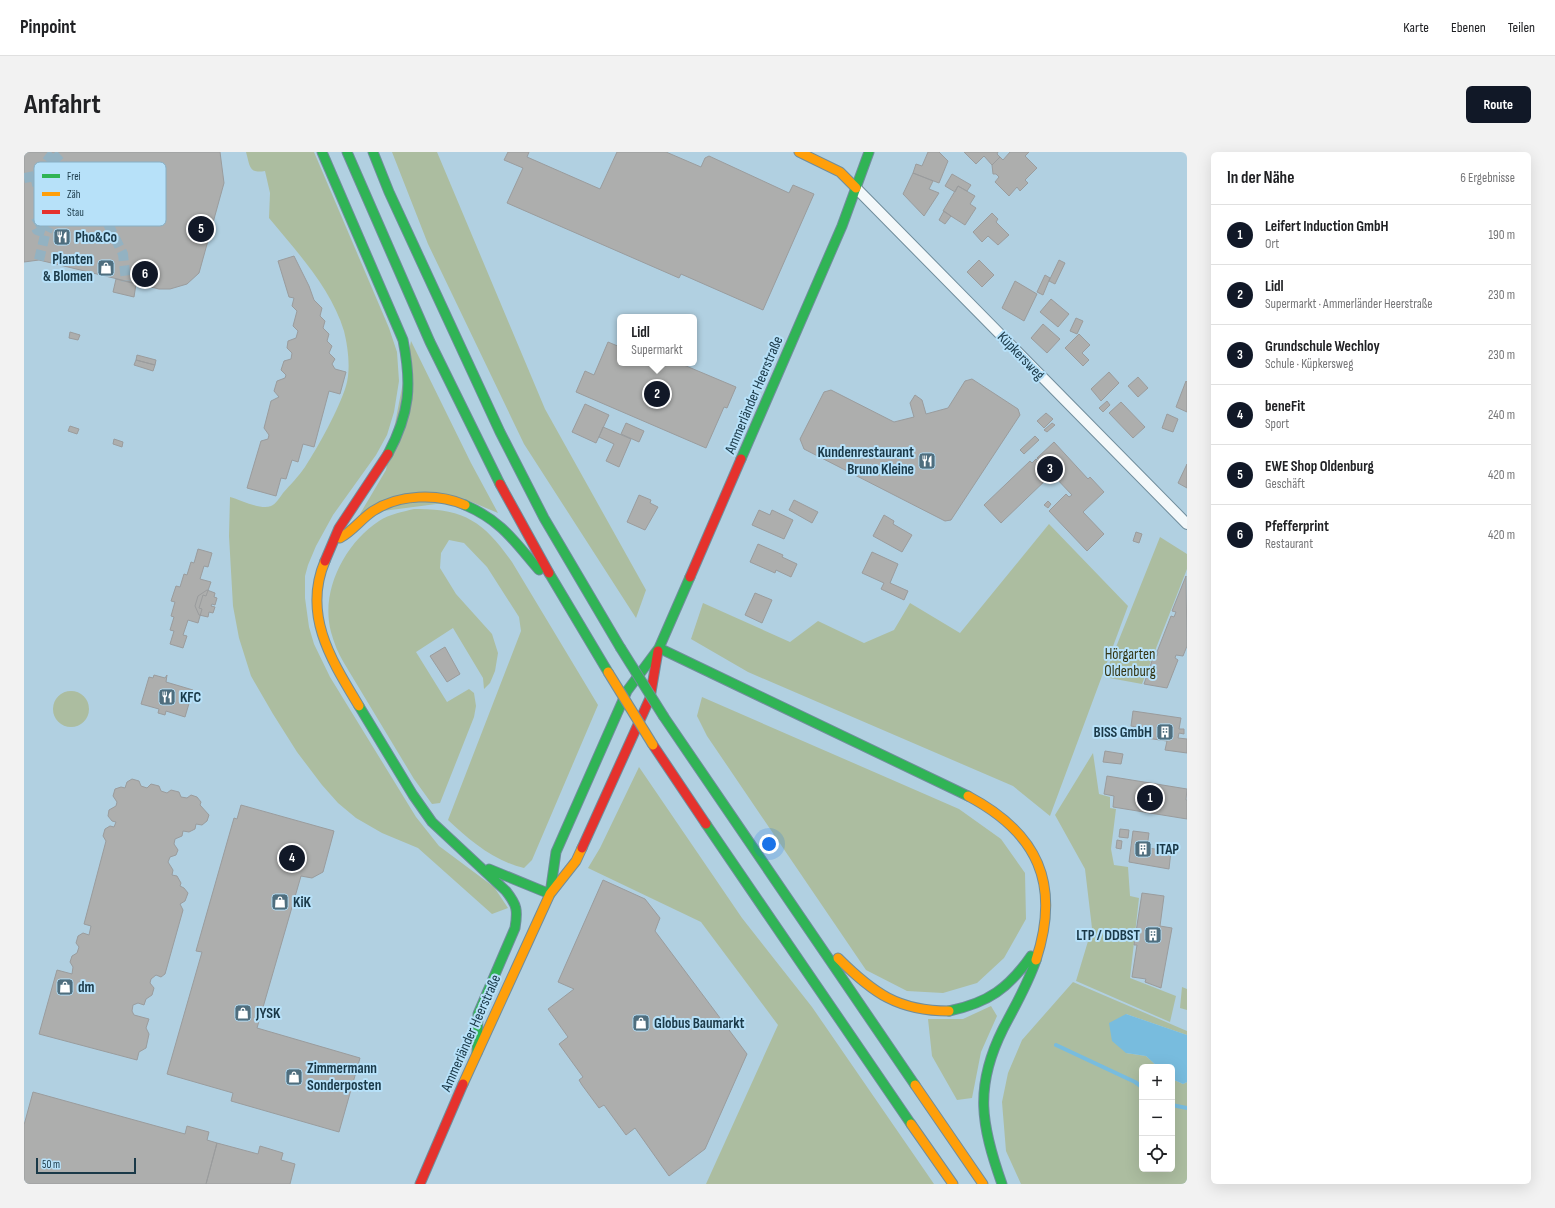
<!DOCTYPE html>
<html lang="de">
<head>
<meta charset="utf-8">
<style>
  :root { --surface:#fff; --page:#f2f2f2; --text:#202124; --muted:#757577; --line:#e0e0e0; --accent:#111827 }
  body { margin:0; font-family:"Sofia Sans Condensed",sans-serif; background:var(--page); color:var(--text) }
  .controls { position:absolute; right:12px; bottom:12px; display:grid; overflow:hidden; border-radius:6px; box-shadow:0 4px 16px #0002 }
  .controls button { width:36px; height:36px; display:grid; place-items:center; padding:0; border:0; border-bottom:1px solid var(--line); background:var(--surface); color:var(--text); font:20px sans-serif }
  .scale { position:absolute; left:12px; bottom:10px; width:100px; box-sizing:border-box; padding-left:4px; border:2px solid #1a3948; border-top:0; font-size:11px; line-height:14px; white-space:nowrap; color:#1a3948; -webkit-text-stroke:3px #b7e1f9; paint-order:stroke }
  .you { position:absolute; left:745px; top:692px; width:14px; height:14px; margin:-10px; border:3px solid #fff; border-radius:50%; background:#1a73e8; box-shadow:0 0 0 6px #1a73e833 }
  .badge { display:grid; place-items:center; width:26px; height:26px; border-radius:50%; background:var(--accent); color:#fff; font-size:13px; font-weight:700 }
  .pin { position:absolute; translate:-50% -50%; border:2px solid #fff; box-shadow:0 1px 4px #0006 }
  .popup { position:absolute; left:593px; top:162px; width:80px; height:52px; box-sizing:border-box; display:grid; place-content:center; border-radius:6px; background:var(--surface); filter:drop-shadow(0 1px 3px #0005); font-size:13px; white-space:nowrap; color:var(--muted) }
  .popup b { font-size:15px; color:var(--text) }
  .popup::after { content:''; position:absolute; left:50%; top:100%; margin-left:-8px; border:8px solid transparent; border-top-color:var(--surface) }
  .list { margin:0; padding:0; list-style:none }
  h2 { display:flex; justify-content:space-between; align-items:center; height:52px; margin:0; padding:0 16px; font-size:17px }
  h2 small { font-size:13px; font-weight:400; color:var(--muted) }
  .list li { display:grid; grid-template-columns:26px 1fr auto; gap:12px; align-items:center; box-sizing:border-box; height:60px; padding:0 16px; border-top:1px solid var(--line) }
  .list b { display:block; font-size:15px; white-space:nowrap }
  .list p { margin:0; font-size:13px; white-space:nowrap; color:var(--muted) }
  .list em { font-size:13px; font-style:normal; color:var(--muted) }
  .icon { flex:none; width:22px; height:22px; fill:none; stroke:currentColor; stroke-width:2; stroke-linecap:round; stroke-linejoin:round }
  .map { position:relative; flex:none; width:1163px; height:1032px; overflow:hidden; border-radius:6px }
  header { display:flex; align-items:center; gap:24px; box-sizing:border-box; height:56px; padding:0 20px; background:var(--surface); border-bottom:1px solid var(--line) }
  header strong { font-size:19px }
  nav { display:flex; gap:22px; margin-inline-start:auto; font-size:14px }
  .intro { display:flex; align-items:center; justify-content:space-between; box-sizing:border-box; height:96px; padding:0 24px }
  h1 { margin:0; font-size:28px }
  .button { padding:10px 18px; border-radius:6px; background:var(--accent); color:#fff; font-size:14px; font-weight:700 }
  main { display:flex; gap:24px; padding:0 24px }
  aside { flex:1; background:var(--surface); border-radius:6px; box-shadow:0 4px 16px #0002 }
  .map>svg:first-child { display:block }
  .green { fill:#acbda0 }
  .water { fill:#78bcde }
  .lines { fill:none; stroke-linecap:round; stroke-linejoin:round }
  .stream { stroke:#78bcde; stroke-width:4 }
  .building { fill:#adaead; stroke:#9a9c9d }
  .street-tunnel { stroke:#93b2c2; stroke-width:10; stroke-dasharray:10 5; stroke-linecap:butt }
  .street-casing { stroke:#708d9c; stroke-width:12 }
  .fast-casing { stroke:#708d9c; stroke-width:11 }
  .slow-casing { stroke:#708d9c; stroke-width:11 }
  .jam-casing { stroke:#708d9c; stroke-width:11 }
  .street { stroke:#f3f8fa; stroke-width:10 }
  .fast { stroke:#30b455; stroke-width:9 }
  .slow { stroke:#ff9f0a; stroke-width:9 }
  .jam { stroke:#e5322d; stroke-width:9 }
  .fast-bridge-casing { stroke:#708d9c; stroke-width:11; stroke-linecap:butt }
  .slow-bridge-casing { stroke:#708d9c; stroke-width:11; stroke-linecap:butt }
  .fast-bridge { stroke:#30b455; stroke-width:9 }
  .slow-bridge { stroke:#ff9f0a; stroke-width:9 }
  .labels { text-anchor:middle; dominant-baseline:central; stroke-width:4; stroke-linejoin:round; paint-order:stroke }
  .poi-label { font-size:15px; font-weight:bold; fill:#1a3948; stroke:#b7e1f9; text-anchor:start }
  .street-label { font-size:15px; fill:#1a3948; stroke:#b7e1f9 }
  .park-label { font-size:15px; fill:#343614; stroke:#b7e1f9 }
  .key { fill:#b7e1f9; stroke:#88afc4; stroke-width:1 }
  .key-label { font-size:11px; fill:#1a3948 }
</style>
</head>
<body>
<header>
<strong>Pinpoint</strong>
<nav><a>Karte</a><a>Ebenen</a><a>Teilen</a></nav>
</header>
<div class="intro"><h1>Anfahrt</h1><a class="button">Route</a></div>
<main>
<div class="map">
<svg width="1163" height="1032" viewBox="0 0 1163 1032">
  <rect width="100%" height="100%" fill="#b1d0e1"/>
  <path class="green" d="M 222,0 L 290,0 L 365,176 L 373,200 L 375,229 L 370,260 L 363,283 L 352,303 L 309,363 L 292,394 L 284,413 L 281,424 L 281,446 L 285,475 L 290,492 L 306,525 L 392,665 L 415,694 L 470,735 L 484,756 L 468,762 L 394,696 L 358,681 L 332,666 L 314,651 L 298,633 L 273,600 L 249,562 L 227,524 L 215,486 L 209,454 L 205,384 L 206,345 C 217,348 236,358 247,354 C 252,352 256,345 259,341 C 266,333 275,324 281,315 C 294,295 315,257 322,234 C 327,218 324,195 320,179 C 307,136 273,100 245,66 L 246,41 L 241,19 C 224,22 226,13 222,0 Z
    M 368,0 L 413,0 L 521,257 L 622,438 L 612,466 L 500,292 L 404,92 Z
    M 387,189 L 447,311 L 474,361 L 443,348 L 336,362 L 362,318 Z
    M 390,357 C 440,356 460,370 488,410 L 574,553 L 508,708 L 500,716 C 470,709 445,688 424,668 L 497,479 L 495,465 L 463,415 L 440,391 L 425,388 L 417,401 L 416,416 L 432,442 L 468,482 L 474,501 L 471,519 L 466,531 L 460,537 L 459,526 L 429,476 L 392,500 L 423,550 L 445,537 L 450,541 L 452,554 L 450,565 L 416,651 L 408,652 L 390,627 L 320,511 C 314,501 310,491 307,480 C 296,439 321,391 355,369 C 366,362 378,360 390,357 Z
    M 1025,372 L 1104,454 L 1026,664 L 989,634 L 724,520 L 667,487 L 679,451 L 766,490 L 794,469 L 840,491 L 870,478 L 886,451 L 936,481 Z
    M 1136,385 L 1163,402 L 1163,417 L 1118,532 L 1080,525 Z
    M29 557a18 18 0 1 1 36 0a18 18 0 1 1-36 0Z
    M 678,545 L 935,657 L 977,687 L 1001,721 L 1002,767 L 980,806 L 953,831 L 919,841 L 883,839 L 842,818 L 683,584 L 673,564 Z
    M 1069,601 L 1075,642 L 1086,645 L 1086,656 L 1092,657 L 1087,697 L 1090,713 L 1104,715 L 1106,744 L 1115,746 L 1106,826 L 1152,844 L 1146,870 L 1052,829 L 1068,776 L 1061,717 L 1031,663 Z
    M 615,615 L 718,766 L 788,855 L 910,1032 L 682,1032 L 754,873 L 677,770 L 564,716 L 576,696 Z
    M 1049,830 L 1163,879 L 1163,883 L 1102,862 L 1102,901 L 1122,904 L 1134,915 L 1118,915 L 1118,1017 L 1148,1017 L 1148,927 L 1159,932 L 1163,930 L 1163,1032 L 997,1032 L 982,999 L 978,950 L 984,921 L 998,888 Z
    M 1158,835 L 1163,837 L 1163,858 L 1156,856 Z
    M 967,854 L 973,864 L 957,900 L 948,946 L 933,948 L 908,904 L 904,867 L 939,867 Z"/>
  <path class="water" d="M 1102,862 L 1163,883 L 1163,930 L 1159,932 L 1148,927 L 1148,915 L 1134,915 L 1122,904 L 1102,901 L 1088,889 L 1085,871 Z"/>
  <g class="lines">
    <path class="stream" d="M 1032,893 L 1111,930 L 1118,935
      M 1148,953 L 1163,956"/>
  </g>
  <path class="building" d="M 0,0 L 196,0 L 200,31 L 175,121 L 163,132 L 146,137 L 135,137 L 15,108 L 0,110 Z
    M 484,0 L 505,0 L 503,5 L 576,37 L 593,0 L 642,0 L 677,15 L 681,6 L 685,4 L 765,41 L 769,33 L 790,42 L 739,158 L 657,122 L 655,126 L 483,51 L 499,16 L 480,8 Z
    M 904,0 L 915,0 L 924,9 L 915,31 L 889,21 L 892,12 L 898,14 Z
    M 940,0 L 974,0 L 973,2 L 976,5 L 968,13 L 960,4 L 952,12 Z
    M 986,0 L 1005,0 L 1001,4 L 1013,16 L 1001,28 L 1004,31 L 996,39 L 993,35 L 985,44 L 971,30 L 975,25 L 972,22 L 969,22 L 968,13 L 976,5 L 979,8 Z
    M 889,21 L 909,29 L 905,37 L 915,41 L 900,64 L 879,42 Z
    M 928,22 L 947,33 L 943,39 L 934,34 L 931,40 L 921,34 Z
    M 934,34 L 951,44 L 946,52 L 952,56 L 941,73 L 919,59 Z
    M 920,59 L 927,64 L 921,72 L 915,68 Z
    M 968,61 L 974,67 L 972,70 L 985,83 L 974,93 L 964,84 L 958,90 L 949,80 Z
    M 270,104 L 285,134 L 290,148 L 298,156 L 296,164 L 301,169 L 299,176 L 305,182 L 303,189 L 308,194 L 305,201 L 311,207 L 308,212 L 311,217 L 322,220 L 316,242 L 305,239 L 290,295 L 279,292 L 274,310 L 268,308 L 262,327 L 257,326 L 252,344 L 223,336 L 237,289 L 244,287 L 245,283 L 240,276 L 247,249 L 255,245 L 250,239 L 253,229 L 261,226 L 262,223 L 257,218 L 260,209 L 267,207 L 268,201 L 263,196 L 264,189 L 272,186 L 274,179 L 269,174 L 273,159 L 268,154 L 270,146 L 265,145 L 254,109 Z
    M 955,108 L 970,123 L 958,135 L 943,120 Z
    M 1035,108 L 1041,111 L 1031,132 L 1025,129 Z
    M 1021,123 L 1026,126 L 1019,143 L 1013,140 Z
    M 92,127 L 112,132 L 110,145 L 89,140 Z
    M 991,129 L 1013,142 L 1000,169 L 978,156 Z
    M 1027,147 L 1045,162 L 1034,175 L 1016,160 Z
    M 1052,166 L 1059,169 L 1053,182 L 1046,179 Z
    M 1019,172 L 1036,187 L 1023,201 L 1007,186 Z
    M 46,180 L 56,183 L 54,188 L 45,186 Z
    M 1055,182 L 1066,193 L 1058,201 L 1065,208 L 1059,214 L 1041,196 Z
    M 584,190 L 596,195 L 596,211 L 655,211 L 712,235 L 703,256 L 700,255 L 682,296 L 552,240 L 561,219 L 570,223 Z
    M 113,203 L 132,208 L 131,213 L 112,208 Z
    M 112,208 L 131,213 L 129,219 L 110,213 Z
    M 1085,220 L 1095,231 L 1077,249 L 1067,237 Z
    M 1114,225 L 1124,236 L 1114,245 L 1104,234 Z
    M 948,227 L 994,257 L 996,263 L 927,368 L 921,369 L 780,297 L 776,287 L 800,240 L 807,238 L 870,270 L 890,265 L 886,251 L 891,243 L 898,248 L 902,262 L 924,256 L 941,229 Z
    M 1162,229 L 1163,230 L 1163,260 L 1152,255 Z
    M 1083,249 L 1086,253 L 1079,260 L 1075,256 Z
    M 1097,250 L 1121,275 L 1109,286 L 1085,261 Z
    M 561,252 L 585,263 L 572,291 L 548,280 Z
    M 1022,261 L 1029,267 L 1020,276 L 1013,269 Z
    M 1143,262 L 1154,267 L 1149,280 L 1138,276 Z
    M 602,271 L 620,279 L 615,290 L 597,282 Z
    M 1028,271 L 1031,273 L 1023,280 L 1020,278 Z
    M 46,274 L 55,277 L 53,282 L 44,279 Z
    M 579,275 L 607,287 L 595,315 L 582,309 L 590,292 L 575,285 Z
    M 1011,284 L 1015,288 L 1000,302 L 996,298 Z
    M 90,287 L 99,290 L 98,295 L 89,292 Z
    M 1030,290 L 1064,327 L 1066,325 L 1080,340 L 1059,360 L 1080,382 L 1063,399 L 1025,359 L 1042,342 L 1045,345 L 1048,343 L 1013,306 Z
    M 1012,307 L 1027,323 L 977,371 L 960,353 L 1006,309 L 1008,311 Z
    M 1163,312 L 1163,336 L 1154,331 Z
    M 615,343 L 627,348 L 626,351 L 634,355 L 621,378 L 603,370 Z
    M 770,348 L 794,360 L 788,371 L 765,358 Z
    M 1024,349 L 1027,352 L 1024,356 L 1020,353 Z
    M 735,358 L 746,363 L 748,358 L 769,368 L 760,387 L 728,373 Z
    M 860,363 L 870,369 L 869,372 L 888,383 L 878,400 L 849,384 Z
    M 1112,380 L 1118,382 L 1115,391 L 1109,389 Z
    M 734,392 L 759,403 L 758,405 L 773,412 L 767,425 L 752,418 L 751,421 L 726,410 Z
    M 174,397 L 188,401 L 184,415 L 180,414 L 176,427 L 187,430 L 182,444 L 179,443 L 175,456 L 178,457 L 174,471 L 164,468 L 159,483 L 163,484 L 159,496 L 146,492 L 150,479 L 146,478 L 150,465 L 147,464 L 151,450 L 147,449 L 152,434 L 156,435 L 160,422 L 163,423 L 167,410 L 170,411 Z
    M 848,400 L 874,412 L 866,431 L 884,439 L 880,448 L 857,437 L 860,431 L 838,421 Z
    M 1162,424 L 1163,494 L 1159,504 L 1152,503 L 1151,506 L 1154,508 L 1143,536 L 1120,532 L 1130,503 L 1133,504 L 1134,500 L 1133,500 L 1147,464 L 1150,465 L 1152,460 L 1148,459 Z
    M 183,438 L 191,441 L 190,445 L 193,446 L 191,453 L 188,452 L 187,454 L 191,455 L 189,461 L 185,460 L 184,465 L 175,463 L 171,454 L 174,444 Z
    M 731,441 L 748,448 L 738,471 L 721,463 Z
    M 421,495 L 436,522 L 423,530 L 406,504 Z
    M 130,523 L 141,526 L 143,523 L 142,530 L 169,538 L 161,565 L 142,559 L 141,563 L 134,561 L 135,557 L 117,552 L 125,525 L 129,526 Z
    M 1109,559 L 1157,566 L 1155,577 L 1160,577 L 1160,582 L 1155,581 L 1154,586 L 1163,587 L 1163,601 L 1141,598 L 1143,589 L 1122,586 L 1123,577 L 1107,574 Z
    M 1081,599 L 1099,602 L 1097,612 L 1079,610 Z
    M 1083,624 L 1163,637 L 1162,648 L 1163,648 L 1163,667 L 1089,655 L 1090,644 L 1080,642 Z
    M 108,627 L 115,629 L 117,634 L 123,636 L 127,632 L 135,634 L 137,639 L 143,641 L 147,638 L 155,640 L 157,645 L 163,646 L 167,643 L 173,645 L 177,650 L 176,653 L 185,663 L 183,669 L 178,673 L 172,672 L 171,677 L 165,680 L 159,679 L 158,684 L 151,687 L 150,692 L 154,698 L 152,703 L 146,705 L 144,710 L 149,718 L 148,723 L 153,724 L 157,731 L 156,734 L 160,736 L 164,741 L 161,749 L 156,752 L 159,758 L 141,822 L 137,825 L 132,823 L 127,827 L 126,831 L 130,836 L 128,843 L 122,847 L 120,853 L 114,851 L 109,853 L 108,859 L 110,863 L 125,867 L 122,876 L 125,882 L 122,896 L 115,900 L 113,908 L 15,882 L 33,818 L 48,822 L 49,815 L 46,810 L 48,804 L 53,801 L 55,795 L 52,791 L 54,784 L 59,781 L 65,783 L 67,774 L 60,772 L 82,689 L 79,684 L 81,677 L 86,674 L 90,675 L 92,670 L 88,669 L 84,664 L 85,658 L 92,654 L 93,650 L 89,644 L 91,637 L 97,635 L 101,636 L 103,630 Z
    M 217,653 L 310,679 L 299,720 L 288,726 L 277,724 L 233,876 L 336,906 L 315,980 L 207,949 L 209,941 L 143,922 L 178,800 L 172,799 L 210,666 L 213,667 Z
    M 1096,677 L 1105,678 L 1104,686 L 1095,685 Z
    M 1109,679 L 1125,681 L 1123,696 L 1147,699 L 1145,717 L 1105,710 Z
    M 1093,688 L 1098,689 L 1097,697 L 1092,696 Z
    M 579,728 L 621,747 L 636,766 L 631,779 L 723,902 L 681,997 L 645,1024 L 611,976 L 602,983 L 580,953 L 575,956 L 558,933 L 555,928 L 559,925 L 535,892 L 544,885 L 524,857 L 550,837 L 534,830 Z
    M 1118,741 L 1140,744 L 1136,774 L 1148,776 L 1137,836 L 1121,830 L 1122,827 L 1108,825 L 1113,793 L 1110,793 Z
    M 9,940 L 161,982 L 163,974 L 185,980 L 183,988 L 193,991 L 182,1032 L 0,1032 L 0,973 Z
    M 193,991 L 234,1002 L 236,994 L 259,1001 L 257,1008 L 271,1012 L 266,1032 L 182,1032 Z"/>
  <g class="lines">
    <path class="street-tunnel" d="M 29,2 L 73,50 L 99,102 L 102,129
      M 11,24 L 21,65 L 10,72 L 13,78 L 22,81
      M 0,26 L 11,24 L 30,0
      M 21,65 L 26,69 L 26,73 L 32,67 L 73,50
      M 15,108 L 21,83 L 25,75"/>
    <g class="street-casing">
      <path id="street" d="M 832,36 L 1163,372"/>
    </g>
    <g class="fast-casing">
      <path id="fast" d="M 298,0 L 379,188 C 388,233 386,261 364,302
        M 323,0 L 406,190 L 476,332
        M 349,0 L 365,40 L 476,280 L 520,366 L 596,495
        M 717,307 L 818,74 L 845,0
        M 441,353 C 478,369 490,389 515,418
        M 525,421 L 584,520
        M 635,496 L 944,644
        M 335,554 L 389,643 L 408,670 L 482,739 C 493,753 494,758 491,776 L 454,862 L 453,901
        M 640,565 L 891,933
        M 682,672 L 887,972
        M 465,717 L 526,742
        M 526,742 L 532,700 L 603,539 L 635,496 L 666,425
        M 925,859 C 964,851 985,836 1007,804
        M 978,1032 C 957,973 950,935 979,877 C 991,854 1004,832 1012,808"/>
    </g>
    <g class="slow-casing">
      <path id="slow" d="M 775,0 L 816,20 L 832,36
        M 316,386 C 329,379 337,367 349,359 C 375,342 414,341 441,353
        M 301,409 C 278,463 308,509 335,554
        M 944,644 C 1014,681 1037,732 1012,808
        M 814,806 C 849,841 874,859 925,859
        M 439,932 L 526,742 L 552,709 L 558,696
        M 891,933 L 959,1032
        M 887,972 L 929,1032"/>
    </g>
    <g class="jam-casing">
      <path id="jam" d="M 476,332 L 525,421
        M 301,409 L 315,376 L 364,302
        M 666,425 L 717,307
        M 629,593 L 682,672
        M 558,696 L 626,546 L 634,499
        M 396,1032 L 439,932"/>
    </g>
    <use href="#street" class="street"/>
    <use href="#fast" class="fast"/>
    <use href="#slow" class="slow"/>
    <use href="#jam" class="jam"/>
    <g class="fast-bridge-casing">
      <path id="fast-bridge" d="M 596,495 L 640,565"/>
    </g>
    <g class="slow-bridge-casing">
      <path id="slow-bridge" d="M 584,520 L 629,593"/>
    </g>
    <use href="#fast-bridge" class="fast-bridge"/>
    <use href="#slow-bridge" class="slow-bridge"/>
  </g>
  <defs>
    <g id="restaurant-square" transform="scale(0.9)"><rect x="-9" y="-9" width="18" height="18" rx="4" fill="#4f6e7e" stroke="#b7e1f9"/><path d="M-5-6h1v4h1v-4h1v4h1v-4h1v5L-1.5 .5V6h-2V.5L-5-1ZM5-6V6H3V1.5H1.5Q1.5-4 5-6Z" fill="#fff"/></g>
    <g id="shop-square" transform="scale(0.9)"><rect x="-9" y="-9" width="18" height="18" rx="4" fill="#4f6e7e" stroke="#b7e1f9"/><path d="M-5-2.5h2.3a2.7 3.5 0 0 1 5.4 0H5L5.5 6h-11ZM-1.5-2.5h3a1.5 2.3 0 0 0-3 0Z" fill="#fff"/></g>
    <g id="building-square" transform="scale(0.9)"><rect x="-9" y="-9" width="18" height="18" rx="4" fill="#4f6e7e" stroke="#b7e1f9"/><path d="M-4-6H4V6H1V3H-1V6H-4ZM-2.5-4.3h1.7v1.8h-1.7ZM.8-4.3h1.7v1.8H.8ZM-2.5-1h1.7V.8h-1.7ZM.8-1h1.7V.8H.8Z" fill="#fff"/></g>
  </defs>
  <g fill-rule="evenodd">
    <use href="#restaurant-square" x="38" y="85"/>
    <use href="#shop-square" x="82" y="116"/>
    <use href="#restaurant-square" x="903" y="309"/>
    <use href="#restaurant-square" x="143" y="545"/>
    <use href="#building-square" x="1141" y="580"/>
    <use href="#building-square" x="1119" y="697"/>
    <use href="#shop-square" x="256" y="750"/>
    <use href="#building-square" x="1129" y="783"/>
    <use href="#shop-square" x="41" y="835"/>
    <use href="#shop-square" x="219" y="861"/>
    <use href="#shop-square" x="617" y="871"/>
    <use href="#shop-square" x="270" y="925"/>
  </g>
  <g class="labels">
    <g class="poi-label">
      <text x="51" y="85">Pho&amp;Co</text>
      <text x="69" y="107" text-anchor="end">Planten<tspan x="69" dy="17">&amp; Blomen</tspan></text>
      <text x="890" y="300" text-anchor="end">Kundenrestaurant<tspan x="890" dy="17">Bruno Kleine</tspan></text>
      <text x="156" y="545">KFC</text>
      <text x="1128" y="580" text-anchor="end">BISS GmbH</text>
      <text x="1132" y="697">ITAP</text>
      <text x="269" y="750">KiK</text>
      <text x="1116" y="783" text-anchor="end">LTP / DDBST</text>
      <text x="54" y="835">dm</text>
      <text x="232" y="861">JYSK</text>
      <text x="630" y="871">Globus Baumarkt</text>
      <text x="283" y="916">Zimmermann<tspan x="283" dy="17">Sonderposten</tspan></text>
    </g>
    <g class="street-label">
      <text transform="translate(997 204) rotate(46)">Küpkersweg</text>
      <text transform="translate(730 243) rotate(-67)">Ammerländer Heerstraße</text>
      <text transform="translate(447 881) rotate(-66)">Ammerländer Heerstraße</text>
    </g>
    <g class="park-label">
      <text x="1106" y="502">Hörgarten<tspan x="1106" dy="17">Oldenburg</tspan></text>
    </g>
  </g>
  <rect x="10" y="10" width="132" height="64" rx="6" class="key"/>
  <rect x="18" y="22" width="18" height="4" fill="#30b455"/>
  <rect x="18" y="40" width="18" height="4" fill="#ff9f0a"/>
  <rect x="18" y="58" width="18" height="4" fill="#e5322d"/>
  <g class="key-label">
    <text x="43" y="28">Frei</text>
    <text x="43" y="46">Zäh</text>
    <text x="43" y="64">Stau</text>
  </g>
</svg>
<div class="controls">
<button>+</button>
<button>−</button>
<button><svg class="icon" aria-label="locate" viewBox="0 0 24 24"><circle cx="12" cy="12" r="6"/><path d="M12 2v4M12 18v4M2 12h4M18 12h4"/></svg></button>
</div>
<div class="scale">50 m</div>
<div class="you"></div>
<div class="pin badge" style="left:1126px;top:646px">1</div>
<div class="pin badge" style="left:633px;top:242px">2</div>
<div class="popup"><b>Lidl</b>Supermarkt</div>
<div class="pin badge" style="left:1026px;top:317px">3</div>
<div class="pin badge" style="left:268px;top:706px">4</div>
<div class="pin badge" style="left:177px;top:77px">5</div>
<div class="pin badge" style="left:121px;top:122px">6</div>
</div>
<aside>
<h2>In der Nähe<small>6 Ergebnisse</small></h2>
<ul class="list">
<li><span class="badge">1</span><div><b>Leifert Induction GmbH</b><p>Ort</p></div><em>190 m</em></li>
<li><span class="badge">2</span><div><b>Lidl</b><p>Supermarkt · Ammerländer Heerstraße</p></div><em>230 m</em></li>
<li><span class="badge">3</span><div><b>Grundschule Wechloy</b><p>Schule · Küpkersweg</p></div><em>230 m</em></li>
<li><span class="badge">4</span><div><b>beneFit</b><p>Sport</p></div><em>240 m</em></li>
<li><span class="badge">5</span><div><b>EWE Shop Oldenburg</b><p>Geschäft</p></div><em>420 m</em></li>
<li><span class="badge">6</span><div><b>Pfefferprint</b><p>Restaurant</p></div><em>420 m</em></li>
</ul>
</aside>
</main>
</body>
</html>
